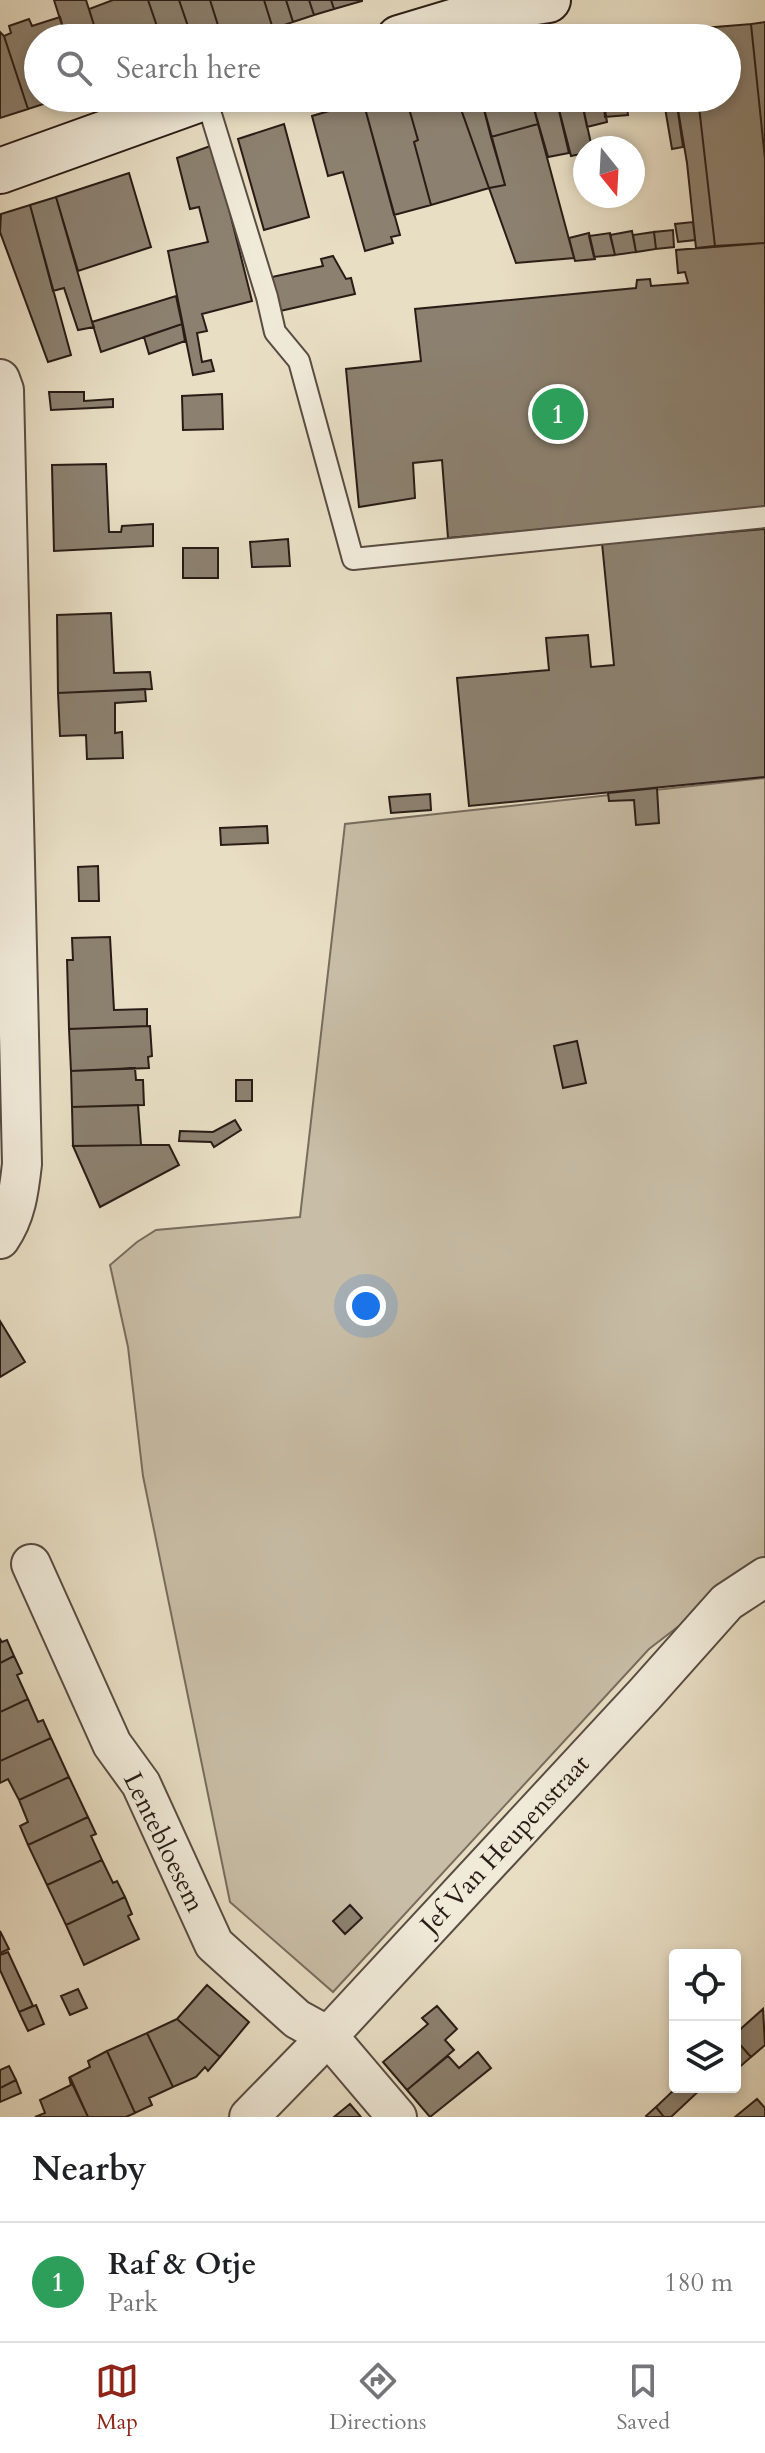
<!DOCTYPE html>
<html lang="en">
<head>
<meta charset="utf-8">
<style>
  :root { --surface:#fff; --page:#f6f6f6; --text:#202124; --muted:#757577; --line:#e0e0e0; --accent:#8f2418 }
  body { margin:0; font-family:Cardo,serif; background:var(--page); color:var(--text) }
  .controls { position:absolute; right:24px; bottom:24px; display:grid; overflow:hidden; border-radius:8px; box-shadow:0 4px 12px #0003 }
  .controls button { width:72px; height:72px; display:grid; place-items:center; padding:0; border:0; border-bottom:2px solid var(--line); background:var(--surface); color:var(--text); font:40px sans-serif }
  .compass { position:absolute; left:573px; top:136px; width:72px; height:72px; border-radius:50%; background:var(--surface); box-shadow:0 4px 12px #0003; rotate:162deg }
  .you { position:absolute; left:366px; top:1306px; width:28px; height:28px; margin:-20px; border:6px solid #fff; border-radius:50%; background:#1a73e8; box-shadow:0 0 0 12px #1a73e833 }
  .badge { display:grid; place-items:center; width:52px; height:52px; border-radius:50%; background:var(--accent); color:#fff; font-size:26px; font-weight:700 }
  .pin { position:absolute; translate:-50% -50%; border:4px solid #fff; box-shadow:0 2px 8px #0006 }
  .list { margin:0; padding:0; list-style:none }
  h2 { display:flex; justify-content:space-between; align-items:center; height:104px; margin:0; padding:0 32px; font-size:34px }
  h2 small { font-size:26px; font-weight:400; color:var(--muted) }
  .list li { display:grid; grid-template-columns:52px 1fr auto; gap:24px; align-items:center; box-sizing:border-box; height:120px; padding:0 32px; border-top:2px solid var(--line) }
  .list b { display:block; font-size:30px; white-space:nowrap }
  .list p { margin:0; font-size:26px; white-space:nowrap; color:var(--muted) }
  .list em { font-size:26px; font-style:normal; color:var(--muted) }
  .icon { flex:none; width:44px; height:44px; fill:none; stroke:currentColor; stroke-width:2; stroke-linecap:round; stroke-linejoin:round }
  .map { position:relative; flex:none; width:765px; height:2117px; overflow:hidden }
  .search { position:absolute; background:var(--surface); box-shadow:0 4px 12px #0003; left:24px; right:24px; top:24px; height:88px; display:flex; align-items:center; gap:20px; box-sizing:border-box; padding:0 28px; border-radius:44px; color:var(--muted); font-size:30px }
  .sheet { height:224px; background:var(--surface) }
  nav { display:flex; justify-content:space-around; align-items:center; box-sizing:border-box; height:112px; border-top:2px solid var(--line); background:var(--surface); font-size:22px; color:var(--muted) }
  nav a { display:grid; justify-items:center; gap:4px }
  nav .on { color:var(--accent) }
  .map>svg:first-child { display:block }
  .green { fill:#c8bda6; stroke:#786c5e; stroke-width:2 }
  .building { fill:#8c8170; stroke:#291c16; stroke-width:2 }
  .lines { fill:none; stroke-linecap:round; stroke-linejoin:round }
  .lane-casing { stroke:#594c42; stroke-width:24 }
  .street-casing { stroke:#594c42; stroke-width:42 }
  .secondary-casing { stroke:#291c16; stroke-width:48 }
  .lane { stroke:#f0ead9; stroke-width:20 }
  .street { stroke:#f0ead9; stroke-width:38 }
  .secondary { stroke:#f0ead9; stroke-width:44 }
  .labels { text-anchor:middle; dominant-baseline:central; stroke-width:6; stroke-linejoin:round; paint-order:stroke }
  .street-label { font-size:26px; fill:#291c16; stroke:#f0ead9 }
</style>
</head>
<body>
<div class="map">
<svg width="765" height="2117" viewBox="0 0 765 2117">
  <rect width="100%" height="100%" fill="#e8dec4"/>
  <filter id="stains"><feTurbulence type="fractalNoise" baseFrequency=".0025" numOctaves="4"/><feColorMatrix values="0 0 0 0 .2 0 0 0 0 .09 0 0 0 0 .02 0 0 0 .5 -.17"/></filter>
  <radialGradient id="worn" r=".72"><stop offset=".6" stop-color="#630" stop-opacity="0"/><stop offset="1" stop-color="#630" stop-opacity=".3"/></radialGradient>
  <path class="green" d="M 765,778 L 765,1560 L 649,1649 L 333,1992 L 230,1902 L 143,1476 L 128,1347 L 110,1265 L 137,1242 L 156,1230 L 300,1217 L 345,824 Z"/>
  <path class="building" d="M 54,0 L 86,0 L 98,38 L 66,38 Z
    M 113,0 L 148,0 L 161,38 L 98,38 L 89,9 Z
    M 148,0 L 179,0 L 192,38 L 161,38 Z
    M 179,0 L 210,0 L 222,38 L 192,38 Z
    M 210,0 L 264,0 L 273,29 L 247,38 L 222,38 Z
    M 264,0 L 286,0 L 293,22 L 273,29 Z
    M 286,0 L 309,0 L 314,15 L 293,22 Z
    M 309,0 L 331,0 L 334,9 L 314,15 Z
    M 331,0 L 362,0 L 362,1 L 334,9 Z
    M 60,17 L 66,38 L 38,38 L 38,98 L 62,98 L 28,109 L 4,36 L 11,33 L 9,26 L 29,19 L 32,26 Z
    M 765,22 L 765,159 L 751,24 Z
    M 751,24 L 765,159 L 765,243 L 715,246 L 698,98 L 727,98 L 727,38 L 692,38 L 691,29 Z
    M 691,29 L 692,38 L 667,38 L 666,31 Z
    M 666,31 L 667,38 L 644,38 L 643,34 Z
    M 0,32 L 4,36 L 28,109 L 0,118 Z
    M 643,34 L 644,38 L 618,38 L 617,36 Z
    M 374,98 L 406,98 L 418,140 L 414,142 L 431,205 L 394,215 L 363,101 Z
    M 406,98 L 457,98 L 489,188 L 431,205 L 414,142 L 418,140 Z
    M 457,98 L 481,98 L 505,185 L 489,188 Z
    M 481,98 L 531,98 L 538,124 L 491,137 Z
    M 531,98 L 556,98 L 569,153 L 548,157 Z
    M 556,98 L 581,98 L 592,148 L 585,148 L 585,153 L 571,156 Z
    M 581,98 L 603,98 L 607,122 L 587,127 Z
    M 603,98 L 626,98 L 628,115 L 605,117 Z
    M 626,98 L 653,98 L 653,99 L 627,103 Z
    M 653,98 L 676,98 L 683,147 L 672,149 L 664,102 L 659,103 L 659,99 Z
    M 676,98 L 698,98 L 715,246 L 696,248 L 687,163 Z
    M 363,101 L 400,235 L 391,237 L 393,243 L 365,251 L 343,172 L 328,176 L 312,116 Z
    M 284,124 L 309,217 L 264,230 L 238,139 Z
    M 538,124 L 574,258 L 516,263 L 489,188 L 505,185 L 491,137 Z
    M 213,145 L 252,301 L 202,314 L 207,331 L 197,333 L 202,362 L 211,360 L 214,371 L 193,375 L 168,251 L 208,242 L 199,207 L 190,209 L 177,158 Z
    M 129,173 L 151,247 L 78,271 L 56,197 Z
    M 56,197 L 92,322 L 94,327 L 78,330 L 64,288 L 53,291 L 30,205 Z
    M 30,205 L 71,355 L 48,362 L 0,232 L 1,214 Z
    M 693,222 L 695,240 L 678,242 L 675,224 Z
    M 673,230 L 674,247 L 656,249 L 654,232 Z
    M 632,231 L 636,252 L 615,255 L 610,235 Z
    M 654,232 L 656,249 L 636,252 L 633,235 Z
    M 589,233 L 595,259 L 575,261 L 569,238 Z
    M 610,233 L 615,255 L 594,257 L 589,236 Z
    M 765,243 L 765,509 L 448,538 L 442,460 L 413,463 L 415,498 L 359,507 L 346,369 L 421,361 L 415,309 L 636,288 L 637,280 L 650,279 L 651,286 L 688,283 L 685,272 L 678,273 L 676,250 Z
    M 333,256 L 346,279 L 351,278 L 355,294 L 280,311 L 272,277 L 323,266 L 321,259 Z
    M 176,296 L 182,324 L 101,352 L 92,322 Z
    M 182,324 L 185,341 L 149,354 L 144,337 Z
    M 49,392 L 84,392 L 84,401 L 113,399 L 113,407 L 51,410 Z
    M 222,394 L 223,429 L 183,430 L 182,396 Z
    M 106,464 L 109,532 L 121,532 L 122,526 L 153,524 L 153,546 L 54,551 L 52,465 Z
    M 765,529 L 765,777 L 469,806 L 457,678 L 549,670 L 546,638 L 588,635 L 591,667 L 614,665 L 602,543 Z
    M 288,539 L 290,566 L 252,567 L 250,542 Z
    M 183,548 L 218,548 L 218,578 L 183,578 Z
    M 111,613 L 114,673 L 150,672 L 152,689 L 58,693 L 57,615 Z
    M 145,689 L 146,701 L 115,703 L 115,733 L 122,732 L 123,758 L 87,759 L 86,735 L 60,736 L 58,693 Z
    M 657,788 L 659,823 L 636,825 L 634,800 L 609,801 L 608,793 Z
    M 430,794 L 431,810 L 391,813 L 389,797 Z
    M 267,826 L 268,843 L 221,845 L 220,828 Z
    M 98,866 L 99,901 L 79,901 L 78,867 Z
    M 110,937 L 114,1010 L 147,1009 L 147,1026 L 69,1029 L 67,960 L 73,960 L 72,938 Z
    M 150,1026 L 152,1056 L 148,1057 L 149,1068 L 71,1071 L 69,1029 Z
    M 577,1041 L 586,1083 L 563,1088 L 554,1046 Z
    M 135,1068 L 136,1080 L 143,1080 L 144,1105 L 72,1107 L 71,1071 Z
    M 236,1080 L 252,1080 L 252,1101 L 236,1101 Z
    M 138,1105 L 141,1145 L 73,1146 L 72,1107 Z
    M 235,1120 L 241,1130 L 214,1147 L 211,1142 L 179,1141 L 180,1131 L 213,1132 Z
    M 141,1145 L 169,1145 L 179,1165 L 100,1207 L 73,1146 Z
    M 0,1321 L 25,1362 L 0,1377 Z
    M 0,1639 L 2,1642 L 7,1640 L 14,1656 L 0,1663 Z
    M 14,1656 L 22,1673 L 17,1675 L 28,1699 L 0,1712 L 0,1663 Z
    M 28,1699 L 38,1722 L 43,1720 L 51,1738 L 0,1761 L 0,1712 Z
    M 51,1738 L 69,1777 L 19,1800 L 8,1779 L 0,1783 L 0,1761 Z
    M 69,1777 L 88,1817 L 28,1845 L 20,1826 L 28,1822 L 19,1800 Z
    M 88,1817 L 96,1834 L 91,1836 L 102,1860 L 47,1885 L 28,1845 Z
    M 102,1860 L 113,1883 L 117,1881 L 125,1897 L 66,1925 L 47,1885 Z
    M 125,1897 L 132,1914 L 128,1916 L 139,1939 L 84,1965 L 66,1925 Z
    M 350,1905 L 362,1918 L 345,1934 L 333,1921 Z
    M 0,1931 L 9,1949 L 0,1953 Z
    M 8,1952 L 33,2006 L 19,2012 L 0,1970 L 0,1955 Z
    M 207,1985 L 249,2022 L 220,2057 L 177,2019 Z
    M 78,1989 L 87,2008 L 70,2015 L 61,1996 Z
    M 36,2005 L 44,2024 L 28,2031 L 19,2012 Z
    M 437,2006 L 457,2029 L 445,2040 L 454,2050 L 407,2090 L 383,2062 L 428,2024 L 422,2018 Z
    M 763,2009 L 765,2045 L 751,2057 L 735,2039 L 735,2034 Z
    M 177,2019 L 220,2057 L 208,2071 L 205,2067 L 196,2077 L 173,2087 L 147,2033 Z
    M 147,2033 L 173,2087 L 149,2098 L 152,2105 L 135,2113 L 107,2051 Z
    M 735,2039 L 751,2057 L 735,2071 Z
    M 107,2051 L 135,2113 L 126,2117 L 88,2117 L 70,2077 L 90,2067 L 88,2061 Z
    M 478,2052 L 491,2068 L 430,2117 L 407,2090 L 448,2056 L 459,2068 Z
    M 9,2066 L 16,2080 L 0,2088 L 0,2070 Z
    M 69,2077 L 88,2117 L 35,2117 L 45,2113 L 40,2100 L 71,2085 Z
    M 16,2080 L 21,2093 L 0,2102 L 0,2088 Z
    M 677,2087 L 703,2087 L 671,2117 L 664,2117 L 656,2107 Z
    M 757,2099 L 765,2108 L 765,2117 L 735,2117 Z
    M 350,2104 L 361,2117 L 334,2117 Z
    M 656,2107 L 664,2117 L 647,2117 L 646,2116 Z"/>
  <g class="lines">
    <g class="lane-casing">
      <path id="lane" d="M 206,98 L 267,297 L 275,332 L 299,361 L 353,559 L 765,517"/>
    </g>
    <g class="street-casing">
      <path id="street" d="M 0,379 L 4,390 L 22,1164 C 19,1191 16,1216 0,1239
        M 31,1564 L 112,1744 L 141,1784 L 214,1944 L 297,2019 L 328,2036 L 397,2117
        M 249,2117 L 328,2036 L 645,1694 L 727,1602 L 765,1577"/>
    </g>
    <g class="secondary-casing">
      <path id="secondary" d="M 399,38 L 499,8 L 548,0
        M 0,171 L 203,98"/>
    </g>
    <use href="#lane" class="lane"/>
    <use href="#street" class="street"/>
    <use href="#secondary" class="secondary"/>
  </g>
  <g class="labels">
    <g class="street-label">
      <text transform="translate(164 1842) rotate(64)">Lentebloesem</text>
      <text transform="translate(505 1844) rotate(-47)">Jef Van Heupenstraat</text>
    </g>
  </g>
  <rect width="100%" height="100%" filter="url(#stains)"/>
  <rect width="100%" height="100%" fill="url(#worn)"/>
</svg>
<div class="controls">
<button><svg class="icon" aria-label="locate" viewBox="0 0 24 24"><circle cx="12" cy="12" r="6"/><path d="M12 2v4M12 18v4M2 12h4M18 12h4"/></svg></button>
<button><svg class="icon" aria-label="layers" viewBox="0 0 24 24"><path d="M12 4l9 5-9 5-9-5zM3 14l9 5 9-5"/></svg></button>
</div>
<svg class="compass" viewBox="-18 -18 36 36"><path d="M0-13l5 13h-10z" fill="#e53935"/><path d="M0 13l5-13h-10z" fill="#757577"/></svg>
<div class="you"></div>
<div class="pin badge" style="left:558px;top:414px;background:#2e9e5b">1</div>
<div class="search"><svg class="icon" aria-label="search" viewBox="0 0 24 24"><circle cx="10" cy="10" r="6"/><path d="M15 15l6 6"/></svg>Search here</div>
</div>
<section class="sheet">
<h2>Nearby<small></small></h2>
<ul class="list">
<li><span class="badge" style="background:#2e9e5b">1</span><div><b>Raf &amp; Otje</b><p>Park</p></div><em>180 m</em></li>
</ul>
</section>
<nav>
<a class="on"><svg class="icon" aria-label="map" viewBox="0 0 24 24"><path d="M3 6l6-2 6 2 6-2v14l-6 2-6-2-6 2zM9 4v14M15 6v14"/></svg>Map</a>
<a><svg class="icon" aria-label="directions" viewBox="0 0 24 24"><path d="M12 3l9 9-9 9-9-9zM9 14v-3h6M13 9l2 2-2 2"/></svg>Directions</a>
<a><svg class="icon" aria-label="saved" viewBox="0 0 24 24"><path d="M7 4h10v16l-5-4-5 4z"/></svg>Saved</a>
</nav>
</body>
</html>
